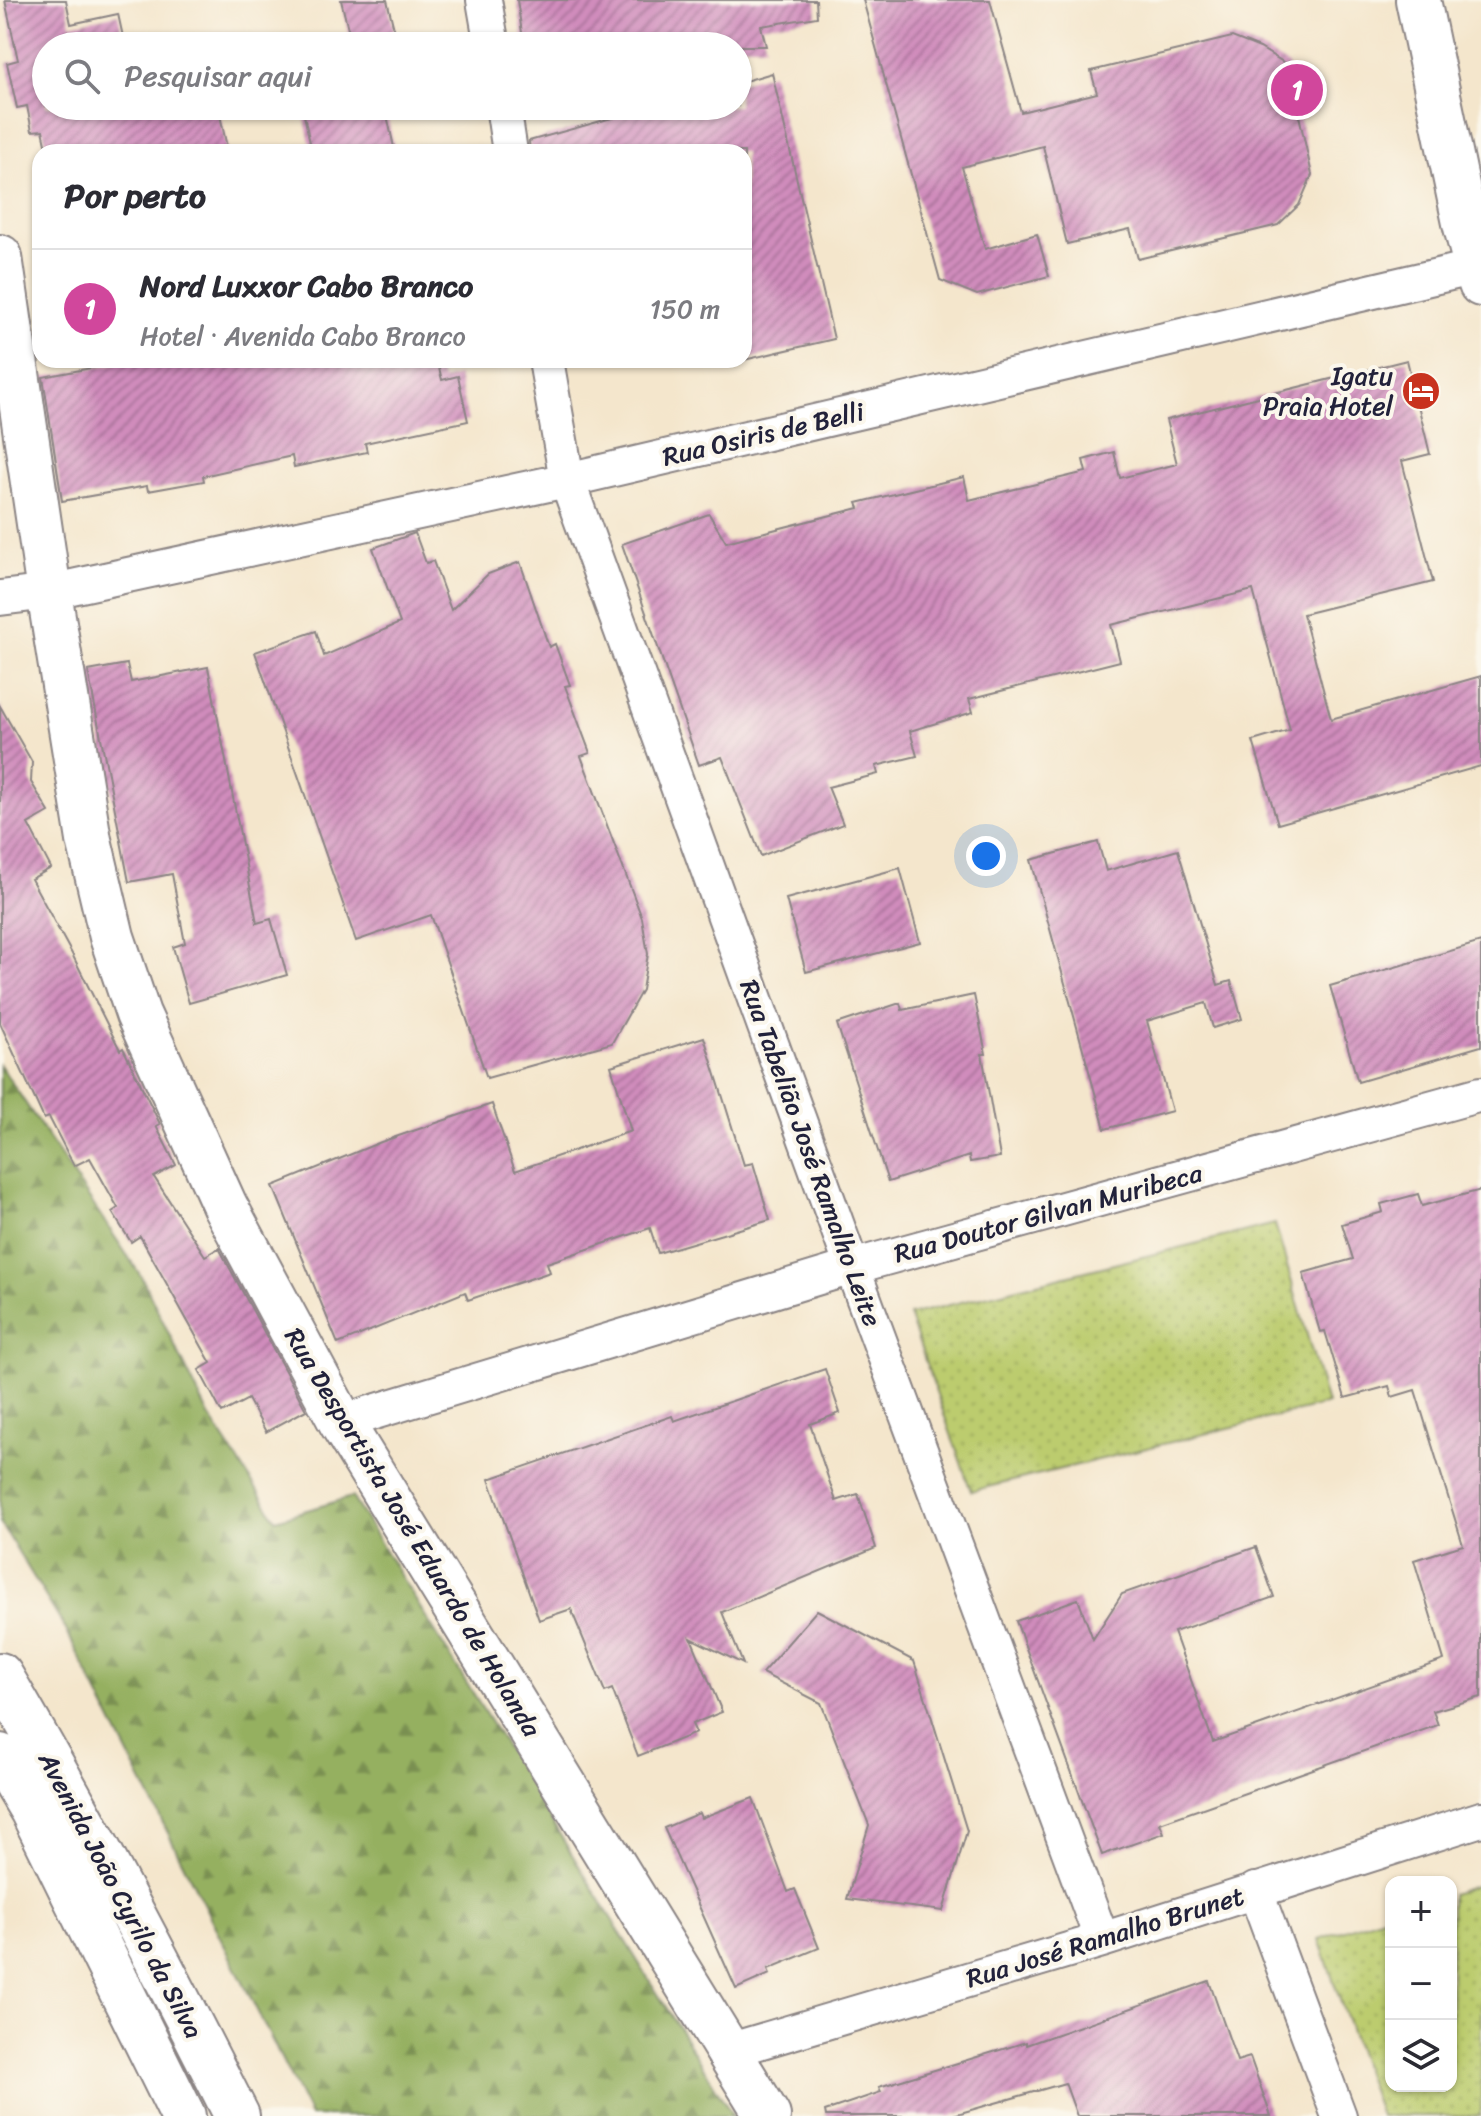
<!DOCTYPE html>
<html lang="pt">
<head>
<meta charset="utf-8">
<style>
  :root { --surface:#fff; --page:#f7f7f7; --text:#2b2b33; --muted:#7c7c81; --line:#e1e1e2; --accent:#c8321e }
  body { margin:0; font-family:Sriracha,sans-serif; background:var(--page); color:var(--text) }
  .controls { position:absolute; right:24px; bottom:24px; display:grid; overflow:hidden; border-radius:16px; box-shadow:0 2px 6px #0004 }
  .controls button { width:72px; height:72px; display:grid; place-items:center; padding:0; border:0; border-bottom:2px solid var(--line); background:var(--surface); color:var(--text); font:40px sans-serif }
  .you { position:absolute; left:986px; top:856px; width:28px; height:28px; margin:-20px; border:6px solid #fff; border-radius:50%; background:#1a73e8; box-shadow:0 0 0 12px #1a73e833 }
  .badge { display:grid; place-items:center; width:52px; height:52px; border-radius:50%; background:var(--accent); color:#fff; font-size:26px; font-weight:700 }
  .pin { position:absolute; translate:-50% -50%; border:4px solid #fff; box-shadow:0 2px 8px #0006 }
  .list { margin:0; padding:0; list-style:none }
  h2 { display:flex; justify-content:space-between; align-items:center; height:104px; margin:0; padding:0 32px; font-size:34px }
  h2 small { font-size:26px; font-weight:400; color:var(--muted) }
  .list li { display:grid; grid-template-columns:52px 1fr auto; gap:24px; align-items:center; box-sizing:border-box; height:120px; padding:0 32px; border-top:2px solid var(--line) }
  .list b { display:block; font-size:30px; white-space:nowrap }
  .list p { margin:0; font-size:26px; white-space:nowrap; color:var(--muted) }
  .list em { font-size:26px; font-style:normal; color:var(--muted) }
  .icon { flex:none; width:44px; height:44px; fill:none; stroke:currentColor; stroke-width:2; stroke-linecap:round; stroke-linejoin:round }
  .map { position:relative; flex:none; width:1481px; height:2116px; overflow:hidden }
  .search { position:absolute; background:var(--surface); box-shadow:0 2px 6px #0004; left:32px; top:32px; width:720px; height:88px; display:flex; align-items:center; gap:20px; box-sizing:border-box; padding:0 28px; border-radius:44px; color:var(--muted); font-size:30px }
  .panel { position:absolute; background:var(--surface); box-shadow:0 2px 6px #0004; left:32px; top:144px; width:720px; height:224px; border-radius:24px }
  .map>svg:first-child { display:block }
  .grass { fill:url(#grass-dots); stroke:#6f7754; stroke-width:2 }
  .forest { fill:url(#forest-firs); stroke:#5c694e; stroke-width:2 }
  .building { fill:url(#building-hatch) }
  .lines { fill:none; stroke-linecap:round; stroke-linejoin:round }
  .street-casing { stroke:#8b8484; stroke-width:38 }
  .secondary-casing { stroke:#8b8484; stroke-width:48 }
  .primary-casing { stroke:#8b8484; stroke-width:48 }
  .street { stroke:#fff; stroke-width:34 }
  .secondary { stroke:#fff; stroke-width:44 }
  .primary { stroke:#fff; stroke-width:44 }
  .labels { text-anchor:middle; dominant-baseline:central; stroke-width:8; stroke-linejoin:round; paint-order:stroke }
  .poi-label { font-size:26px; fill:#22223b; stroke:#fbf7ec; text-anchor:end }
  .street-label { font-size:26px; fill:#22223b; stroke:#fbf7ec }
</style>
</head>
<body>
<div class="map">
<svg width="1481" height="2116" viewBox="0 0 1481 2116">
  <defs>
    <pattern id="grass-dots" width="8" height="8" patternUnits="userSpaceOnUse" patternTransform="scale(2)"><rect width="8" height="8" fill="#bccc6e"/><path d="M2 2h.1M6 6h.1" fill="none" stroke="#a1af60" stroke-width="1.8" stroke-linecap="round"/></pattern>
    <pattern id="forest-firs" width="22" height="20" patternUnits="userSpaceOnUse" patternTransform="scale(2)"><rect width="22" height="20" fill="#95b061"/><path d="M5 1l3.5 6h-7zM16 11l3.5 6h-7z" fill="#798f51"/></pattern>
    <pattern id="building-hatch" width="6" height="6" patternUnits="userSpaceOnUse" patternTransform="scale(2)"><rect width="6" height="6" fill="#d08cbc"/><path d="M-1 1l2-2M0 6l6-6M5 7l2-2" fill="none" stroke="#a8729a"/></pattern>
  </defs>
  <rect width="100%" height="100%" fill="#fbf7ec"/>
  <filter id="ink" filterUnits="userSpaceOnUse"><feTurbulence type="fractalNoise" baseFrequency=".0125" numOctaves="2"/><feDisplacementMap in="SourceGraphic" scale="16" xChannelSelector="R" yChannelSelector="G"/><feConvolveMatrix kernelMatrix="1 2 1 2 8 2 1 2 1" color-interpolation-filters="sRGB"/></filter>
  <filter id="wash" filterUnits="userSpaceOnUse"><feTurbulence type="fractalNoise" baseFrequency=".006" numOctaves="4" result="noise"/><feDisplacementMap in="SourceGraphic" scale="32" xChannelSelector="R" yChannelSelector="G"/><feGaussianBlur stdDeviation="1.8" result="paint"/><feColorMatrix in="noise" values="0 0 0 0 0 0 0 0 0 0 0 0 0 0 0 0 0 1.4 0 .05"/><feComposite in="paint" operator="in"/></filter>
  <g filter="url(#wash)">
    <rect width="100%" height="100%" fill="#f4e6cc"/>
    <path class="grass" d="M 1275,1224 L 1327,1404 L 971,1491 L 909,1315 Z
      M 1481,1884 L 1481,2116 L 1380,2116 L 1319,1939 L 1391,1914 L 1391,2086 L 1451,2086 L 1451,1894 Z"/>
    <path class="forest" d="M 0,1065 L 141,1276 L 209,1416 L 276,1519 L 352,1497 L 733,2116 L 310,2116 L 66,1630 L 0,1522 Z"/>
    <g id="blocks">
      <path class="building" d="M 5,0 L 66,0 L 71,24 L 118,14 L 125,46 L 46,46 L 46,106 L 218,106 L 228,152 L 48,152 L 43,130 L 32,131 L 27,106 L 17,108 L 7,63 L 18,60 Z
        M 341,0 L 387,0 L 398,46 L 352,46 Z
        M 517,0 L 816,0 L 817,17 L 761,26 L 766,46 L 524,46 Z
        M 863,0 L 990,0 L 1021,112 L 1097,93 L 1091,71 L 1232,37 L 1260,48 L 1288,65 L 1312,175 L 1299,205 L 1278,225 L 1138,259 L 1130,229 L 1067,244 L 1043,146 L 962,167 L 985,249 L 1037,234 L 1049,276 L 977,295 L 940,280 Z
        M 772,73 L 834,339 L 744,360 L 744,152 L 530,152 L 529,141 L 655,106 L 738,106 L 738,83 Z
        M 302,106 L 385,106 L 395,152 L 312,152 Z
        M 134,360 L 437,360 L 442,380 L 458,376 L 468,421 L 365,443 L 367,452 L 294,467 L 292,456 L 203,476 L 204,481 L 148,491 L 147,486 L 62,501 L 43,377 Z
        M 1407,360 L 1430,454 L 1402,461 L 1433,582 L 1303,614 L 1331,719 L 1481,676 L 1481,766 L 1278,824 L 1253,741 L 1290,730 L 1253,590 L 1111,625 L 1120,661 L 969,699 L 973,712 L 910,731 L 917,756 L 876,766 L 878,774 L 828,787 L 843,824 L 761,856 L 722,757 L 699,765 L 622,544 L 709,514 L 726,542 L 859,508 L 857,503 L 964,477 L 969,500 L 1086,472 L 1083,460 L 1114,452 L 1120,478 L 1177,464 L 1166,420 Z
        M 415,533 L 426,563 L 433,561 L 451,610 L 488,574 L 520,562 L 549,647 L 555,644 L 570,685 L 565,686 L 590,753 L 581,756 L 642,918 L 648,954 L 642,990 L 612,1043 L 487,1078 L 431,915 L 356,941 L 255,652 L 316,631 L 324,656 L 400,623 L 373,548 Z
        M 127,664 L 131,682 L 208,667 L 257,923 L 271,919 L 287,975 L 189,1003 L 173,947 L 185,943 L 172,874 L 129,882 L 88,671 Z
        M 0,706 L 32,762 L 31,782 L 49,812 L 28,824 L 51,868 L 31,879 L 72,954 L 120,1050 L 123,1048 L 160,1124 L 156,1126 L 176,1165 L 154,1177 L 205,1256 L 219,1248 L 306,1410 L 266,1432 L 248,1399 L 222,1413 L 199,1370 L 211,1363 L 140,1236 L 131,1242 L 112,1212 L 118,1208 L 90,1158 L 74,1166 L 49,1117 L 44,1119 L 0,1023 Z
        M 1098,842 L 1106,871 L 1178,850 L 1218,985 L 1231,981 L 1242,1019 L 1213,1028 L 1206,1003 L 1147,1021 L 1172,1111 L 1105,1129 L 1031,860 Z
        M 900,868 L 920,942 L 806,972 L 786,899 Z
        M 1481,942 L 1481,1046 L 1358,1082 L 1330,986 Z
        M 974,995 L 986,1054 L 982,1054 L 1000,1157 L 970,1162 L 969,1156 L 888,1182 L 837,1024 L 900,1003 L 902,1010 Z
        M 704,1037 L 744,1165 L 753,1163 L 770,1220 L 658,1253 L 650,1228 L 547,1263 L 550,1272 L 468,1300 L 465,1292 L 338,1344 L 273,1186 L 381,1142 L 492,1104 L 515,1171 L 631,1131 L 611,1066 Z
        M 1481,1190 L 1481,1697 L 1433,1711 L 1438,1725 L 1160,1823 L 1164,1833 L 1102,1855 L 1016,1621 L 1078,1599 L 1093,1639 L 1122,1594 L 1256,1547 L 1274,1597 L 1174,1632 L 1213,1742 L 1444,1660 L 1414,1560 L 1463,1545 L 1415,1390 L 1392,1397 L 1389,1386 L 1345,1398 L 1325,1331 L 1320,1332 L 1303,1273 L 1353,1259 L 1342,1224 L 1383,1212 L 1381,1204 L 1418,1194 L 1422,1206 Z
        M 825,1369 L 840,1413 L 810,1424 L 836,1501 L 858,1494 L 876,1548 L 722,1612 L 743,1664 L 691,1638 L 722,1712 L 692,1724 L 696,1733 L 638,1756 L 612,1689 L 605,1692 L 571,1609 L 539,1620 L 489,1479 L 672,1416 L 674,1421 Z
        M 817,1610 L 914,1661 L 967,1831 L 943,1911 L 847,1899 L 869,1825 L 821,1703 L 762,1673 Z
        M 753,1798 L 788,1892 L 795,1889 L 819,1948 L 768,1969 L 770,1974 L 736,1989 L 664,1828 L 699,1813 L 701,1818 Z
        M 1209,1981 L 1237,2061 L 1250,2057 L 1271,2116 L 1077,2116 L 1065,2083 L 950,2116 L 826,2116 L 825,2111 L 881,2092 L 879,2087 L 1026,2042 L 1026,2045 Z"/>
    </g>
  </g>
  <g filter="url(#ink)">
    <use href="#blocks" fill-opacity="0" stroke="#8b8484" stroke-width="2"/>
    <g class="lines">
      <g class="street-casing">
        <path id="street" d="M 484,0 L 492,46
          M 503,106 L 510,152
          M 546,360 L 567,480 L 852,1267 L 1102,1940
          M 0,598 L 49,592 L 567,480 L 1476,267
          M 341,1422 L 852,1267 L 1481,1094
          M 1255,1890 L 1339,2116
          M 728,2051 L 1102,1940 L 1481,1819"/>
      </g>
      <g class="secondary-casing">
        <path id="secondary" d="M 1418,0 L 1465,223 L 1481,284
          M 0,257 L 49,592 L 89,840 L 112,937 L 138,1014 L 225,1206 L 341,1422 L 768,2116"/>
      </g>
      <g class="primary-casing">
        <path id="primary" d="M 0,1675 C 85,1819 162,1967 237,2116
          M 0,1756 L 32,1810 L 183,2116"/>
      </g>
      <use href="#street" class="street"/>
      <use href="#secondary" class="secondary"/>
      <use href="#primary" class="primary"/>
    </g>
  </g>
  <defs>
    <g id="hotel-disc" transform="scale(2)"><circle r="9.5" fill="#c8321e" stroke="#fbf7ec"/><path d="M-6-4.5h1.5V1H6V5H4.5V3h-9V5H-6ZM-4 0a1.8 1.8 0 1 1 3.6 0ZM.5 0V-2.5h3Q6-2.5 6 0Z" fill="#fff"/></g>
  </defs>
  <g fill-rule="evenodd">
    <use href="#hotel-disc" x="1421" y="391"/>
  </g>
  <g class="labels">
    <g class="poi-label">
      <text x="1393" y="376">Igatu<tspan x="1393" dy="30">Praia Hotel</tspan></text>
    </g>
    <g class="street-label">
      <text transform="translate(763 434) rotate(-13)">Rua Osiris de Belli</text>
      <text transform="translate(811 1153) rotate(70)">Rua Tabelião José Ramalho Leite</text>
      <text transform="translate(1048 1213) rotate(-15)">Rua Doutor Gilvan Muribeca</text>
      <text transform="translate(413 1532) rotate(59)">Rua Desportista José Eduardo de Holanda</text>
      <text transform="translate(121 1895) rotate(62)">Avenida João Cyrilo da Silva</text>
      <text transform="translate(1105 1937) rotate(-17)">Rua José Ramalho Brunet</text>
    </g>
  </g>
</svg>
<div class="controls">
<button>+</button>
<button>−</button>
<button><svg class="icon" aria-label="layers" viewBox="0 0 24 24"><path d="M12 4l9 5-9 5-9-5zM3 14l9 5 9-5"/></svg></button>
</div>
<div class="you"></div>
<div class="pin badge" style="left:1297px;top:90px;background:#d1479c">1</div>
<div class="search"><svg class="icon" aria-label="search" viewBox="0 0 24 24"><circle cx="10" cy="10" r="6"/><path d="M15 15l6 6"/></svg>Pesquisar aqui</div>
<section class="panel">
<h2>Por perto<small></small></h2>
<ul class="list">
<li><span class="badge" style="background:#d1479c">1</span><div><b>Nord Luxxor Cabo Branco</b><p>Hotel · Avenida Cabo Branco</p></div><em>150 m</em></li>
</ul>
</section>
</div>
</body>
</html>
